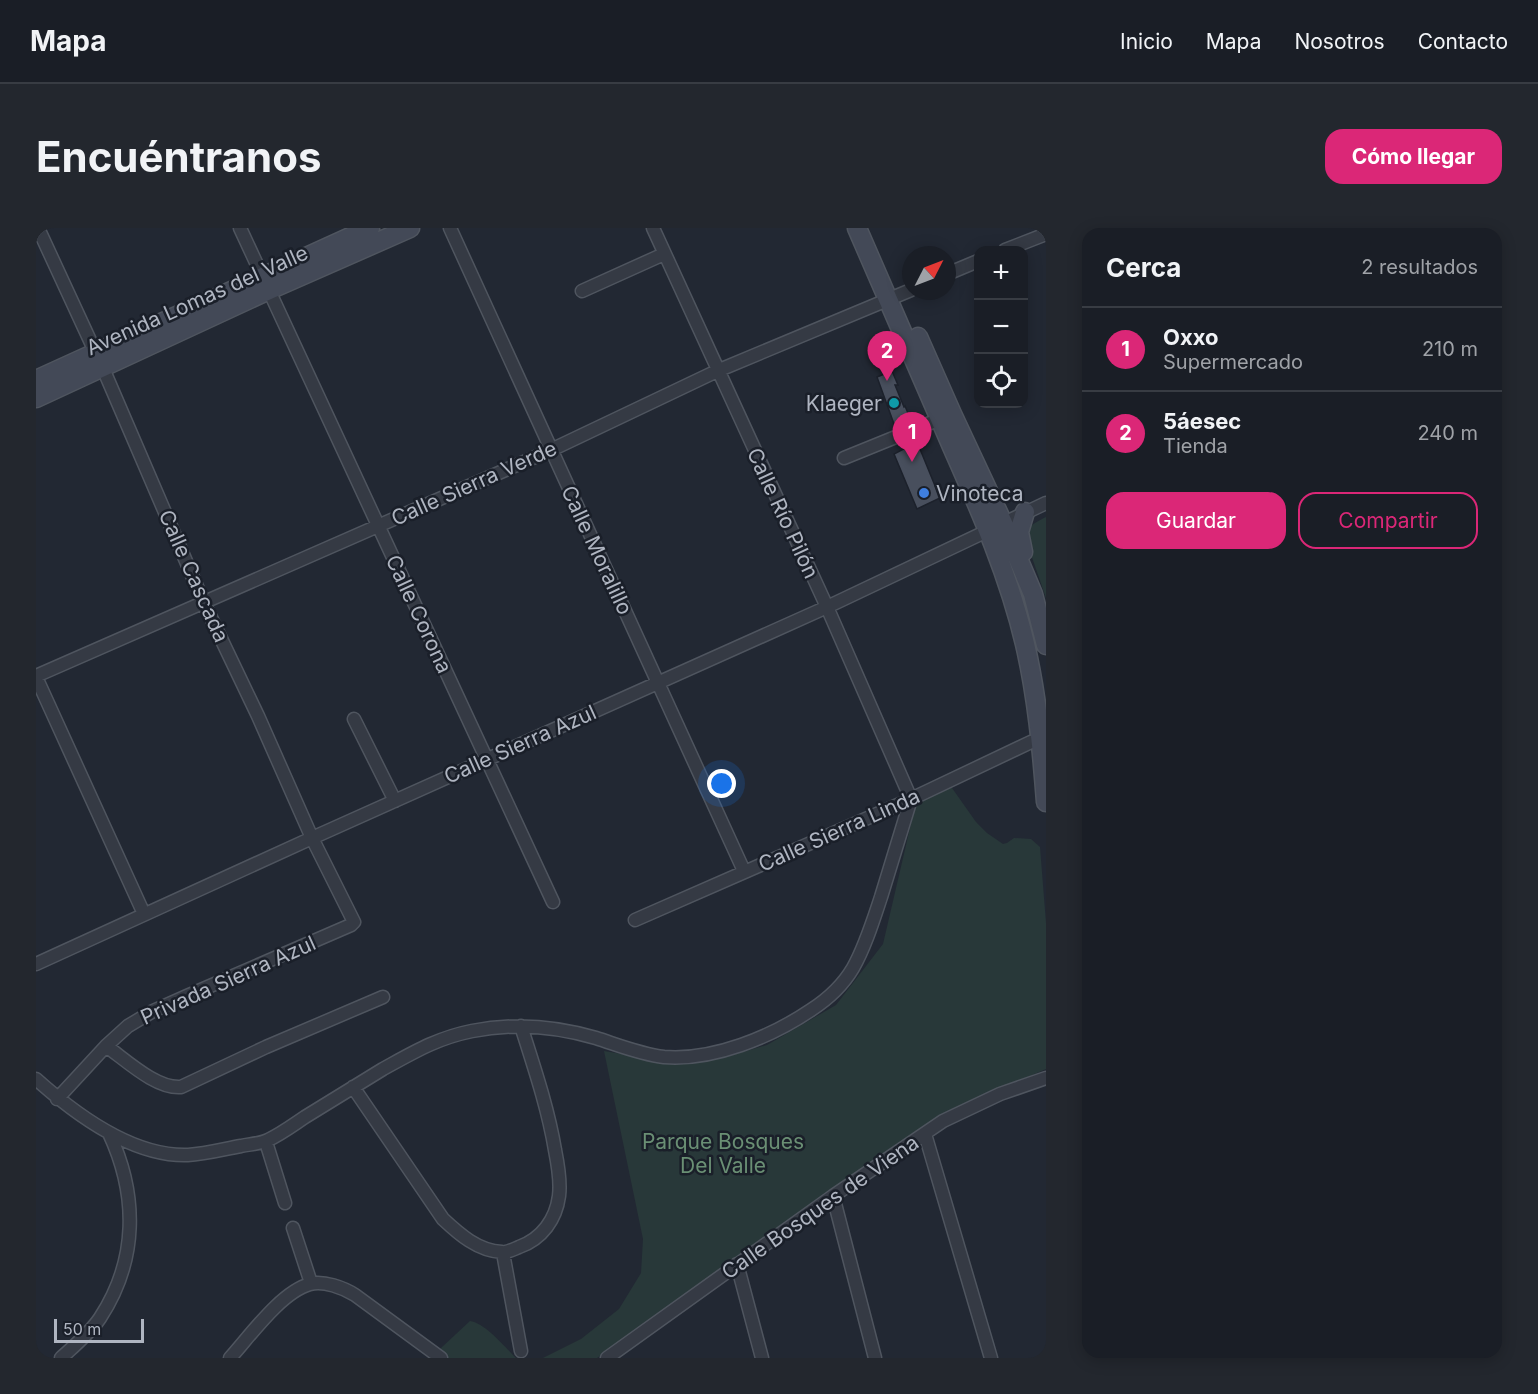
<!DOCTYPE html>
<html lang="es">
<head>
<meta charset="utf-8">
<style>
  :root { --surface:#1a1e26; --page:#23272e; --text:#f1f3f6; --muted:#9fa2a7; --line:#383c43; --accent:#db2777 }
  body { margin:0; font-family:Inter,sans-serif; background:var(--page); color:var(--text) }
  .controls { position:absolute; right:18px; top:18px; display:grid; overflow:hidden; border-radius:12px; box-shadow:0 3px 15px #0003 }
  .controls button { width:54px; height:54px; display:grid; place-items:center; padding:0; border:0; border-bottom:2px solid var(--line); background:var(--surface); color:var(--text); font:30px sans-serif }
  .compass { position:absolute; left:866px; top:18px; width:54px; height:54px; border-radius:50%; background:var(--surface); box-shadow:0 3px 15px #0003; rotate:48deg }
  .scale { position:absolute; left:18px; bottom:15px; width:90px; box-sizing:border-box; padding-left:6px; border:3px solid #afb5c1; border-top:0; font-size:16px; line-height:21px; white-space:nowrap; color:#afb5c1; -webkit-text-stroke:4px #1a1f29; paint-order:stroke }
  .you { position:absolute; left:686px; top:556px; width:21px; height:21px; margin:-15px; border:4px solid #fff; border-radius:50%; background:#1a73e8; box-shadow:0 0 0 9px #1a73e833 }
  .badge { display:grid; place-items:center; width:39px; height:39px; border-radius:50%; background:var(--accent); color:#fff; font-size:20px; font-weight:700 }
  .pin { position:absolute; translate:-50% -50px; filter:drop-shadow(0 2px 3px #0008) }
  .pin::after { content:''; position:absolute; top:32px; width:21px; height:18px; background:inherit; clip-path:polygon(0 0,100% 0,50% 100%) }
  .list { margin:0; padding:0; list-style:none }
  h2 { display:flex; justify-content:space-between; align-items:center; height:78px; margin:0; padding:0 24px; font-size:26px }
  h2 small { font-size:20px; font-weight:400; color:var(--muted) }
  .list li { display:grid; grid-template-columns:39px 1fr auto; gap:18px; align-items:center; box-sizing:border-box; height:84px; padding:0 24px; border-top:2px solid var(--line) }
  .list b { display:block; font-size:22px; white-space:nowrap }
  .list p { margin:0; font-size:20px; white-space:nowrap; color:var(--muted) }
  .list em { font-size:20px; font-style:normal; color:var(--muted) }
  .actions { display:flex; gap:12px; padding:18px 24px }
  .actions a { flex:1; padding:14px 0; border:2px solid var(--accent); border-radius:18px; text-align:center; font-size:21px; color:var(--accent) }
  .actions .main { background:var(--accent); color:#fff }
  .icon { flex:none; width:33px; height:33px; fill:none; stroke:currentColor; stroke-width:2; stroke-linecap:round; stroke-linejoin:round }
  .map { position:relative; flex:none; width:1010px; height:1130px; overflow:hidden; border-radius:18px }
  header { display:flex; align-items:center; gap:36px; box-sizing:border-box; height:84px; padding:0 30px; background:var(--surface); border-bottom:2px solid var(--line) }
  header strong { font-size:28px }
  nav { display:flex; gap:33px; margin-inline-start:auto; font-size:21px }
  .intro { display:flex; align-items:center; justify-content:space-between; box-sizing:border-box; height:144px; padding:0 36px }
  h1 { margin:0; font-size:42px }
  .button { padding:15px 27px; border-radius:18px; background:var(--accent); color:#fff; font-size:21px; font-weight:700 }
  main { display:flex; gap:36px; padding:0 36px }
  aside { flex:1; background:var(--surface); border-radius:18px; box-shadow:0 3px 15px #0003 }
  .map>svg:first-child { display:block }
  .green { fill:#283839 }
  .building { fill:#484f5d; stroke:#1c212b; stroke-width:1.5 }
  .lines { fill:none; stroke-linecap:round; stroke-linejoin:round }
  .street-casing { stroke:#4f555f; stroke-width:15 }
  .secondary-casing { stroke:#4f555f; stroke-width:21 }
  .street { stroke:#353a44; stroke-width:12 }
  .secondary { stroke:#434957; stroke-width:18 }
  .culture-dot { fill:#0f9aa8; stroke:#1a1f29; stroke-width:2 }
  .shop-dot { fill:#3f7fe0; stroke:#1a1f29; stroke-width:2 }
  .labels { text-anchor:middle; dominant-baseline:central; stroke-width:5; stroke-linejoin:round; paint-order:stroke }
  .street-label { font-size:21px; fill:#afb5c1; stroke:#1a1f29 }
  .poi-label { font-size:21px; fill:#afb5c1; stroke:#1a1f29; text-anchor:end }
  .park-label { font-size:21px; fill:#6a8f74; stroke:#1a1f29 }
</style>
</head>
<body>
<header>
<strong>Mapa</strong>
<nav><a>Inicio</a><a>Mapa</a><a>Nosotros</a><a>Contacto</a></nav>
</header>
<div class="intro"><h1>Encuéntranos</h1><a class="button">Cómo llegar</a></div>
<main>
<div class="map">
<svg width="1010" height="1130" viewBox="0 0 1010 1130">
  <rect width="100%" height="100%" fill="#222833"/>
  <path class="green" d="M 1010,289 L 1010,370 L 990,312 C 991,298 998,295 1010,289 Z
    M 906,555 L 916,560 L 940,594 L 951,605 L 967,616 L 971,615 L 978,610 L 995,611 L 1004,619 L 1010,695 L 1010,841 L 914,883 L 561,1130 L 507,1130 L 545,1111 L 583,1081 L 605,1045 L 607,1011 L 568,823 L 634,834 L 686,830 L 731,817 L 800,777 L 847,716 L 881,570 Z
    M 434,1093 C 449,1095 469,1119 480,1130 L 409,1130 L 404,1124 L 405,1120 Z"/>
  <path class="building" d="M 856,143 L 862,157 L 859,157 L 868,179 L 869,178 L 874,190 L 858,196 L 841,149 Z
    M 875,217 L 884,221 L 904,270 L 881,281 L 858,226 Z"/>
  <g class="lines">
    <g class="street-casing">
      <path id="street" d="M 2,0 L 69,145 L 168,375 L 222,488 L 276,610 L 318,694 L 315,697 L 151,768 L 117,783 L 92,798 L 70,818 L 21,871
        M 204,0 L 517,674
        M 414,0 L 708,643
        M 969,22 L 1010,6
        M 911,46 L 942,33
        M 546,63 L 628,26
        M 808,230 L 909,189
        M 0,448 L 515,222 L 681,143 L 875,62
        M 0,449 L 108,686
        M 318,491 L 359,573
        M 599,692 L 875,571 L 995,514 L 1005,511
        M 0,736 L 276,610 L 791,379 L 1010,275
        M 70,818 C 90,832 120,861 145,859 L 230,819 L 347,769
        M 0,851 C 39,886 97,929 152,927 C 170,926 188,921 205,918 C 214,916 224,916 232,912 C 245,906 257,897 269,889 C 295,873 321,857 347,841 C 378,824 401,810 436,803 C 477,795 520,798 560,810 C 582,817 604,826 628,829 C 677,833 735,809 775,782 C 792,771 807,757 817,740 C 829,719 837,693 845,669 C 855,637 865,604 875,571 L 791,379 L 617,0
        M 317,859 L 407,991 C 423,1006 442,1023 466,1024 C 471,1025 478,1021 483,1019 C 506,1011 520,991 523,968 C 525,953 522,937 519,922 C 512,880 498,839 485,798
        M 889,906 L 955,1130
        M 230,914 L 249,975
        M 797,968 L 839,1130
        M 257,1000 L 275,1055
        M 467,1025 L 485,1123
        M 701,1036 L 726,1130
        M 25,1130 C 38,1118 54,1105 64,1090 C 102,1032 102,967 73,905
        M 194,1130 C 214,1108 245,1064 274,1056 C 287,1052 308,1060 319,1067 L 405,1130
        M 571,1130 L 797,968 L 907,893 L 964,866 L 1010,850"/>
    </g>
    <g class="secondary-casing">
      <path id="secondary" d="M 821,0 C 853,74 885,147 917,221 C 945,284 973,348 989,416 C 1001,468 1006,521 1010,574
        M 882,109 L 916,186 L 967,295 L 997,366 L 1010,417
        M 0,152 L 334,0
        M 0,170 L 233,62 L 374,0
        M 987,324 L 983,304 L 989,284"/>
    </g>
    <use href="#street" class="street"/>
    <use href="#secondary" class="secondary"/>
  </g>
  <circle class="culture-dot" cx="858" cy="175" r="6"/>
  <circle class="shop-dot" cx="888" cy="265" r="6"/>
  <g class="labels">
    <g class="street-label">
      <text transform="translate(161 72) rotate(-24)">Avenida Lomas del Valle</text>
      <text transform="translate(438 255) rotate(-24)">Calle Sierra Verde</text>
      <text transform="translate(747 285) rotate(65)">Calle Río Pilón</text>
      <text transform="translate(561 322) rotate(65)">Calle Moralillo</text>
      <text transform="translate(158 348) rotate(66)">Calle Cascada</text>
      <text transform="translate(383 386) rotate(65)">Calle Corona</text>
      <text transform="translate(484 516) rotate(-24)">Calle Sierra Azul</text>
      <text transform="translate(803 602) rotate(-24)">Calle Sierra Linda</text>
      <text transform="translate(192 752) rotate(-24)">Privada Sierra Azul</text>
      <text transform="translate(784 979) rotate(-35)">Calle Bosques de Viena</text>
    </g>
    <g class="poi-label">
      <text x="846" y="175">Klaeger</text>
      <text x="900" y="265" text-anchor="start">Vinoteca</text>
    </g>
    <g class="park-label">
      <text x="687" y="913">Parque Bosques<tspan x="687" dy="24">Del Valle</tspan></text>
    </g>
  </g>
</svg>
<div class="controls">
<button>+</button>
<button>−</button>
<button><svg class="icon" aria-label="locate" viewBox="0 0 24 24"><circle cx="12" cy="12" r="6"/><path d="M12 2v4M12 18v4M2 12h4M18 12h4"/></svg></button>
</div>
<svg class="compass" viewBox="-18 -18 36 36"><path d="M0-13l5 13h-10z" fill="#e53935"/><path d="M0 13l5-13h-10z" fill="#9fa2a7"/></svg>
<div class="scale">50 m</div>
<div class="you"></div>
<div class="pin badge" style="left:876px;top:234px">1</div>
<div class="pin badge" style="left:851px;top:153px">2</div>
</div>
<aside>
<h2>Cerca<small>2 resultados</small></h2>
<ul class="list">
<li><span class="badge">1</span><div><b>Oxxo</b><p>Supermercado</p></div><em>210 m</em></li>
<li><span class="badge">2</span><div><b>5áesec</b><p>Tienda</p></div><em>240 m</em></li>
</ul>
<div class="actions"><a class="main">Guardar</a><a>Compartir</a></div>
</aside>
</main>
</body>
</html>
